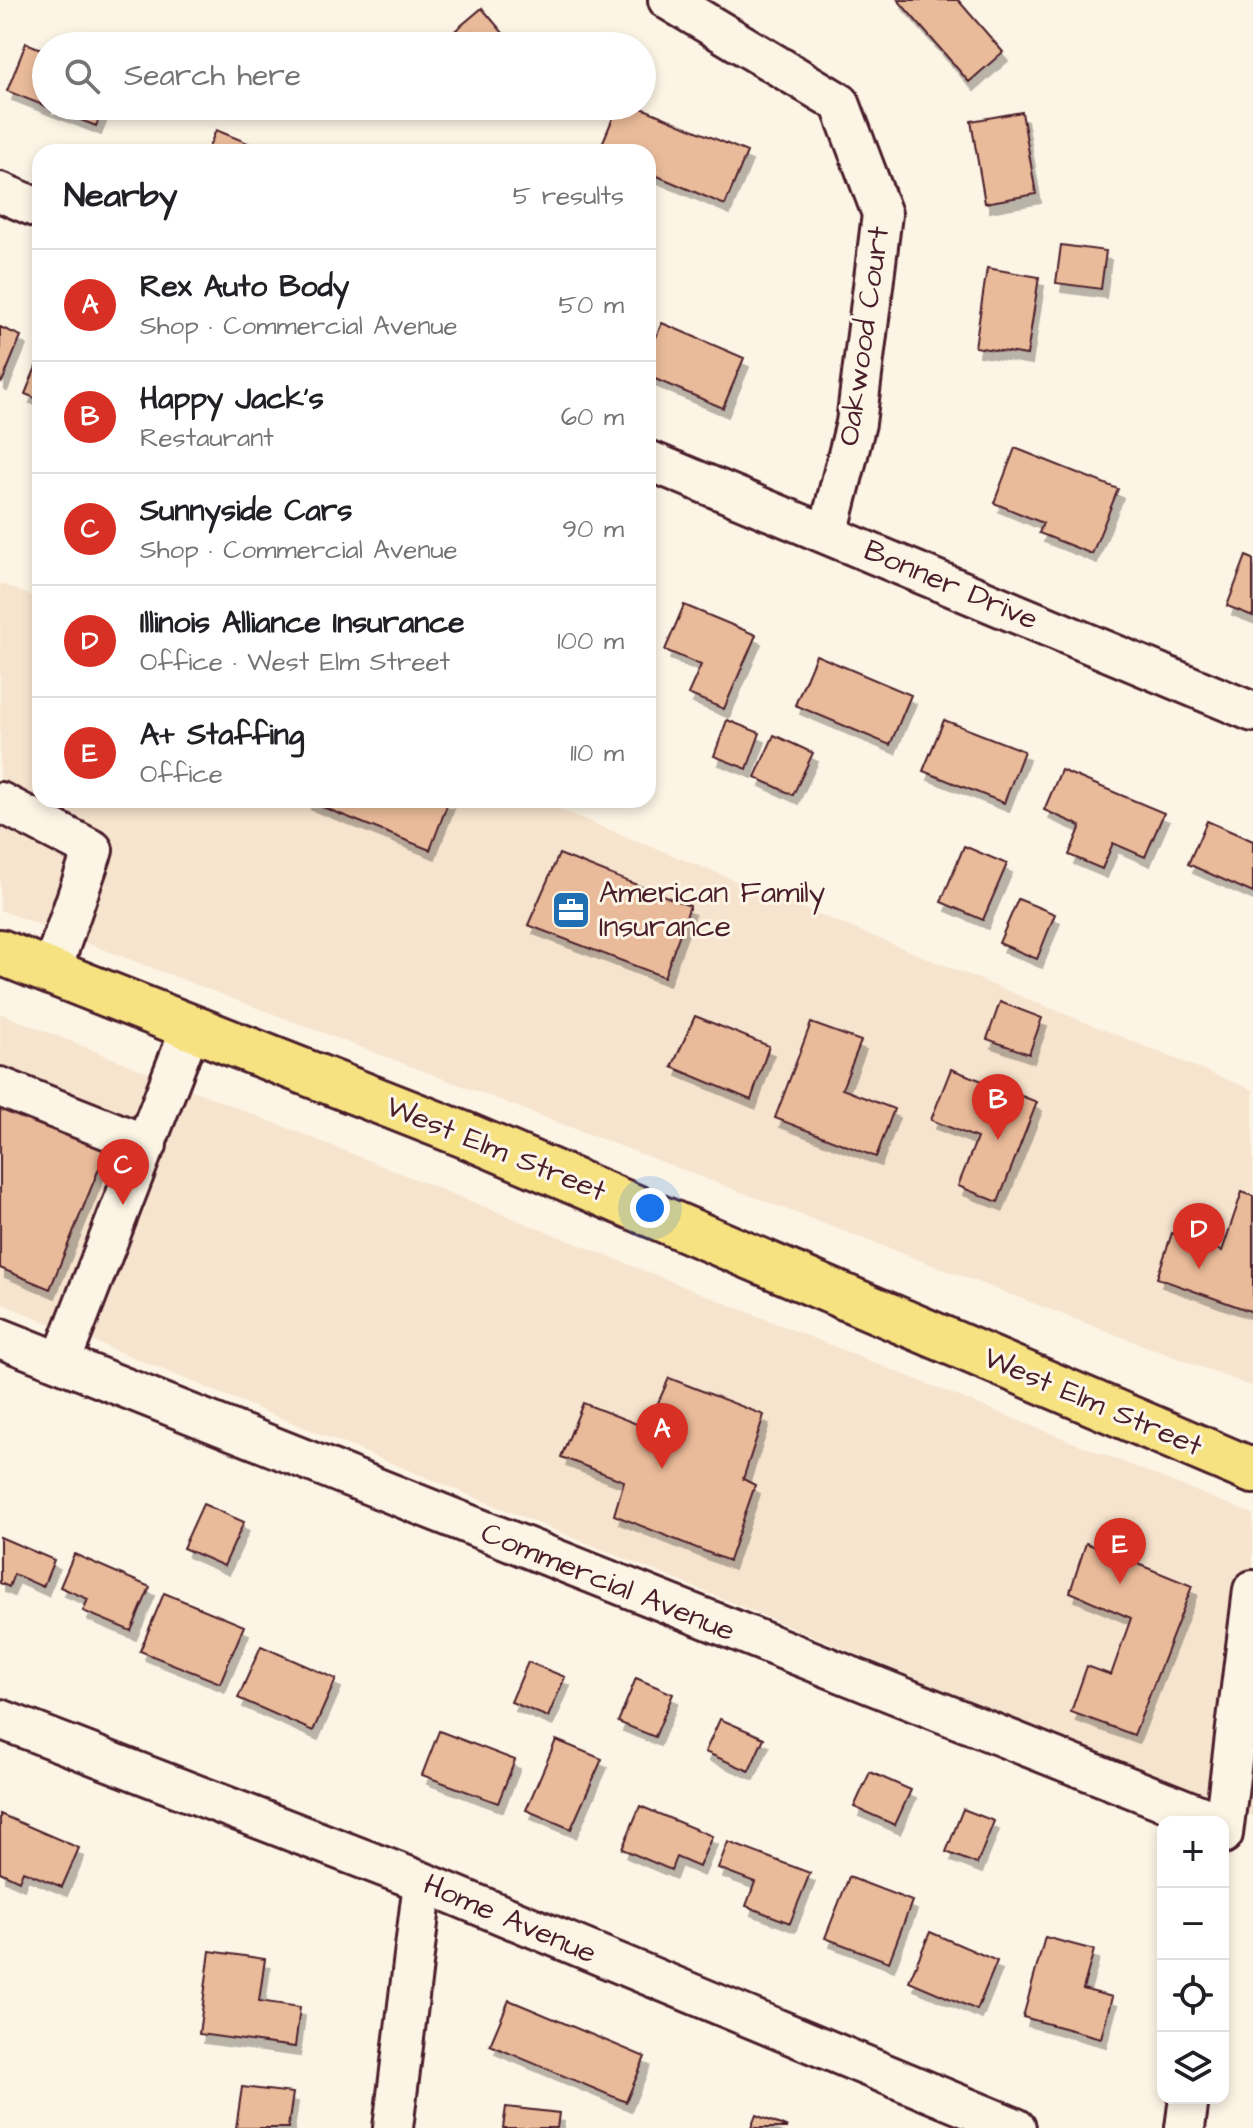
<!DOCTYPE html>
<html lang="en">
<head>
<meta charset="utf-8">
<style>
  :root { --surface:#fff; --page:#f2f2f2; --text:#202124; --muted:#757577; --line:#e0e0e0; --accent:#d93025 }
  body { margin:0; font-family:"Architects Daughter",sans-serif; background:var(--page); color:var(--text) }
  .controls { position:absolute; right:24px; bottom:24px; display:grid; overflow:hidden; border-radius:16px; box-shadow:0 4px 12px #0003 }
  .controls button { width:72px; height:72px; display:grid; place-items:center; padding:0; border:0; border-bottom:2px solid var(--line); background:var(--surface); color:var(--text); font:40px sans-serif }
  .you { position:absolute; left:650px; top:1208px; width:28px; height:28px; margin:-20px; border:6px solid #fff; border-radius:50%; background:#1a73e8; box-shadow:0 0 0 12px #1a73e833 }
  .badge { display:grid; place-items:center; width:52px; height:52px; border-radius:50%; background:var(--accent); color:#fff; font-size:26px; font-weight:700 }
  .pin { position:absolute; translate:-50% -66px; filter:drop-shadow(0 2px 4px #0008) }
  .pin::after { content:''; position:absolute; top:42px; width:28px; height:24px; background:inherit; clip-path:polygon(0 0,100% 0,50% 100%) }
  .list { margin:0; padding:0; list-style:none }
  h2 { display:flex; justify-content:space-between; align-items:center; height:104px; margin:0; padding:0 32px; font-size:34px }
  h2 small { font-size:26px; font-weight:400; color:var(--muted) }
  .list li { display:grid; grid-template-columns:52px 1fr auto; gap:24px; align-items:center; box-sizing:border-box; height:112px; padding:0 32px; border-top:2px solid var(--line) }
  .list b { display:block; font-size:30px; white-space:nowrap }
  .list p { margin:0; font-size:26px; white-space:nowrap; color:var(--muted) }
  .list em { font-size:26px; font-style:normal; color:var(--muted) }
  .icon { flex:none; width:44px; height:44px; fill:none; stroke:currentColor; stroke-width:2; stroke-linecap:round; stroke-linejoin:round }
  .map { position:relative; flex:none; width:1253px; height:2128px; overflow:hidden }
  .search { position:absolute; background:var(--surface); box-shadow:0 4px 12px #0003; left:32px; top:32px; width:624px; height:88px; display:flex; align-items:center; gap:20px; box-sizing:border-box; padding:0 28px; border-radius:44px; color:var(--muted); font-size:30px }
  .panel { position:absolute; background:var(--surface); box-shadow:0 4px 12px #0003; left:32px; top:144px; width:624px; height:664px; border-radius:24px }
  .map>svg:first-child { display:block }
  .built { fill:#f7e4ce }
  .building { fill:#eabb9a; stroke:#4a1f2b; stroke-width:2; filter:url(#shadow) }
  .lines { fill:none; stroke-linecap:round; stroke-linejoin:round }
  .minor-casing { stroke:#4a1f2b; stroke-width:44 }
  .major-casing { stroke:#4a1f2b; stroke-width:50 }
  .minor { stroke:#fcf5e5; stroke-width:38 }
  .major { stroke:#f7e281; stroke-width:44 }
  .labels { text-anchor:middle; dominant-baseline:central; stroke-width:6; stroke-linejoin:round; paint-order:stroke }
  .street-label { font-size:30px; fill:#4a1f2b; stroke:#fcf5e5 }
  .poi-label { font-size:30px; fill:#4a1f2b; stroke:#fcf5e5; text-anchor:start }
</style>
</head>
<body>
<div class="map">
<svg width="1253" height="2128" viewBox="0 0 1253 2128">
  <defs>
    <filter id="shadow"><feDropShadow dx="5" dy="9" stdDeviation="0" flood-color="#0004"/></filter>
  </defs>
  <rect width="100%" height="100%" fill="#fcf5e5"/>
  <filter id="ink" filterUnits="userSpaceOnUse"><feTurbulence type="fractalNoise" baseFrequency=".0125" numOctaves="2"/><feDisplacementMap in="SourceGraphic" scale="16" xChannelSelector="R" yChannelSelector="G"/><feConvolveMatrix kernelMatrix="1 2 1 2 8 2 1 2 1" color-interpolation-filters="sRGB"/></filter>
  <g filter="url(#ink)">
    <path class="built" d="M 0,583 L 40,599 L 40,800 L 536,800 L 1253,1090 L 1253,1387 L 0,910 Z
      M 0,1013 L 1253,1514 L 1253,1816 L 0,1303 Z"/>
    <path class="building" d="M 898,0 L 958,0 L 1003,52 L 969,82 Z
      M 482,8 L 514,46 L 437,46 Z
      M 26,43 L 46,51 L 46,106 L 104,106 L 96,126 L 7,91 Z
      M 618,106 L 637,106 L 747,152 L 725,205 L 648,172 L 648,152 L 599,151 Z
      M 1022,112 L 1036,194 L 985,203 L 971,121 Z
      M 216,130 L 270,152 L 207,152 Z
      M 1061,245 L 1106,251 L 1101,289 L 1056,283 Z
      M 987,268 L 1039,277 L 1027,355 L 975,347 Z
      M 662,323 L 744,358 L 723,408 L 648,376 L 648,356 Z
      M 0,327 L 21,336 L 2,382 L 0,381 Z
      M 40,357 L 40,400 L 25,394 Z
      M 1015,448 L 1118,489 L 1092,554 L 1039,533 L 1043,523 L 994,503 Z
      M 1246,556 L 1253,559 L 1253,616 L 1227,606 Z
      M 684,605 L 756,635 L 724,709 L 688,694 L 701,665 L 665,650 Z
      M 816,655 L 911,695 L 890,745 L 795,705 Z
      M 727,720 L 760,733 L 747,769 L 714,756 Z
      M 944,720 L 1024,751 L 1004,803 L 923,771 Z
      M 774,735 L 813,753 L 793,795 L 755,777 Z
      M 1061,770 L 1164,813 L 1145,857 L 1113,843 L 1102,869 L 1069,855 L 1081,826 L 1044,810 Z
      M 305,800 L 449,800 L 430,850 Z
      M 1207,821 L 1253,841 L 1253,893 L 1188,864 Z
      M 964,846 L 1007,864 L 983,920 L 941,902 Z
      M 559,854 L 690,906 L 664,977 L 528,925 Z
      M 1018,899 L 1055,914 L 1037,959 L 999,943 Z
      M 1000,1002 L 1042,1018 L 1029,1054 L 987,1039 Z
      M 695,1016 L 769,1046 L 751,1100 L 672,1067 Z
      M 811,1023 L 861,1041 L 842,1089 L 894,1109 L 876,1157 L 775,1118 Z
      M 951,1069 L 1037,1102 L 998,1202 L 958,1186 L 977,1138 L 931,1120 Z
      M 0,1106 L 107,1149 L 50,1289 L 0,1268 Z
      M 1242,1192 L 1253,1196 L 1253,1312 L 1157,1278 L 1172,1233 L 1222,1251 Z
      M 669,1378 L 764,1415 L 743,1479 L 755,1485 L 729,1561 L 614,1515 L 624,1481 L 561,1457 L 583,1403 L 647,1428 Z
      M 203,1504 L 244,1522 L 224,1566 L 183,1548 Z
      M 0,1537 L 54,1560 L 43,1587 L 14,1574 L 9,1587 L 0,1583 Z
      M 1086,1543 L 1192,1586 L 1134,1735 L 1071,1712 L 1087,1666 L 1111,1675 L 1131,1618 L 1070,1592 Z
      M 74,1554 L 150,1587 L 131,1631 L 83,1611 L 88,1599 L 60,1587 Z
      M 164,1593 L 244,1626 L 220,1683 L 140,1651 Z
      M 261,1646 L 336,1679 L 313,1731 L 238,1698 Z
      M 528,1662 L 565,1677 L 548,1717 L 511,1702 Z
      M 636,1678 L 673,1694 L 655,1737 L 618,1722 Z
      M 720,1719 L 764,1738 L 749,1771 L 705,1752 Z
      M 439,1731 L 515,1760 L 498,1803 L 422,1775 Z
      M 556,1740 L 602,1759 L 571,1829 L 526,1810 Z
      M 870,1772 L 911,1790 L 895,1825 L 854,1807 Z
      M 640,1806 L 712,1836 L 699,1867 L 676,1857 L 671,1870 L 622,1849 Z
      M 963,1809 L 994,1821 L 977,1864 L 946,1852 Z
      M 0,1814 L 79,1848 L 62,1887 L 23,1871 L 19,1881 L 0,1872 Z
      M 728,1842 L 810,1873 L 790,1923 L 746,1906 L 755,1882 L 718,1868 Z
      M 849,1877 L 912,1901 L 889,1962 L 825,1938 Z
      M 930,1932 L 997,1961 L 977,2010 L 909,1981 Z
      M 1045,1937 L 1094,1950 L 1083,1989 L 1112,1997 L 1101,2038 L 1023,2017 Z
      M 210,1951 L 265,1959 L 259,2001 L 300,2007 L 295,2047 L 199,2034 Z
      M 509,2000 L 645,2057 L 626,2102 L 490,2045 Z
      M 242,2087 L 293,2093 L 288,2128 L 236,2128 Z
      M 506,2107 L 559,2113 L 557,2128 L 503,2128 Z
      M 756,2115 L 788,2128 L 751,2128 Z"/>
    <g class="lines">
      <g class="minor-casing">
        <path id="minor" d="M 668,0 L 840,103 L 882,214 L 856,423 L 828,534
          M 0,192 L 40,209
          M 648,460 L 1253,712
          M 0,802 L 93,850 L 51,972
          M 0,1087 L 147,1145
          M 0,1338 L 1217,1822
          M 61,1362 L 191,1027
          M 0,1719 L 423,1882 L 1016,2128
          M 1223,1834 L 1253,1590
          M 393,2128 L 423,1882
          M 1185,2128 L 1189,2098"/>
      </g>
      <g class="major-casing">
        <path id="major" d="M 0,952 L 465,1135 L 1253,1471"/>
      </g>
      <use href="#minor" class="minor"/>
      <use href="#major" class="major"/>
    </g>
  </g>
  <defs>
    <g id="office-square" transform="scale(2)"><rect x="-9" y="-9" width="18" height="18" rx="4" fill="#1f6fb2" stroke="#fcf5e5"/><path d="M-6-3h4V-5.5h4V-3h4V5H-6ZM-1-4.5V-3h2v-1.5ZM-6 0V1H6V0Z" fill="#fff"/></g>
  </defs>
  <g fill-rule="evenodd">
    <use href="#office-square" x="571" y="910"/>
  </g>
  <g class="labels">
    <g class="street-label">
      <text transform="translate(864 336) rotate(-82)">Oakwood Court</text>
      <text transform="translate(951 585) rotate(23)">Bonner Drive</text>
      <text transform="translate(496 1149) rotate(22)">West Elm Street</text>
      <text transform="translate(1093 1402) rotate(23)">West Elm Street</text>
      <text transform="translate(608 1582) rotate(22)">Commercial Avenue</text>
      <text transform="translate(510 1919) rotate(23)">Home Avenue</text>
    </g>
    <g class="poi-label">
      <text x="599" y="893">American Family<tspan x="599" dy="34">Insurance</tspan></text>
    </g>
  </g>
</svg>
<div class="controls">
<button>+</button>
<button>−</button>
<button><svg class="icon" aria-label="locate" viewBox="0 0 24 24"><circle cx="12" cy="12" r="6"/><path d="M12 2v4M12 18v4M2 12h4M18 12h4"/></svg></button>
<button><svg class="icon" aria-label="layers" viewBox="0 0 24 24"><path d="M12 4l9 5-9 5-9-5zM3 14l9 5 9-5"/></svg></button>
</div>
<div class="you"></div>
<div class="pin badge" style="left:662px;top:1469px">A</div>
<div class="pin badge" style="left:998px;top:1140px">B</div>
<div class="pin badge" style="left:123px;top:1205px">C</div>
<div class="pin badge" style="left:1199px;top:1269px">D</div>
<div class="pin badge" style="left:1120px;top:1584px">E</div>
<div class="search"><svg class="icon" aria-label="search" viewBox="0 0 24 24"><circle cx="10" cy="10" r="6"/><path d="M15 15l6 6"/></svg>Search here</div>
<section class="panel">
<h2>Nearby<small>5 results</small></h2>
<ul class="list">
<li><span class="badge">A</span><div><b>Rex Auto Body</b><p>Shop · Commercial Avenue</p></div><em>50 m</em></li>
<li><span class="badge">B</span><div><b>Happy Jack's</b><p>Restaurant</p></div><em>60 m</em></li>
<li><span class="badge">C</span><div><b>Sunnyside Cars</b><p>Shop · Commercial Avenue</p></div><em>90 m</em></li>
<li><span class="badge">D</span><div><b>Illinois Alliance Insurance</b><p>Office · West Elm Street</p></div><em>100 m</em></li>
<li><span class="badge">E</span><div><b>A+ Staffing</b><p>Office</p></div><em>110 m</em></li>
</ul>
</section>
</div>
</body>
</html>
